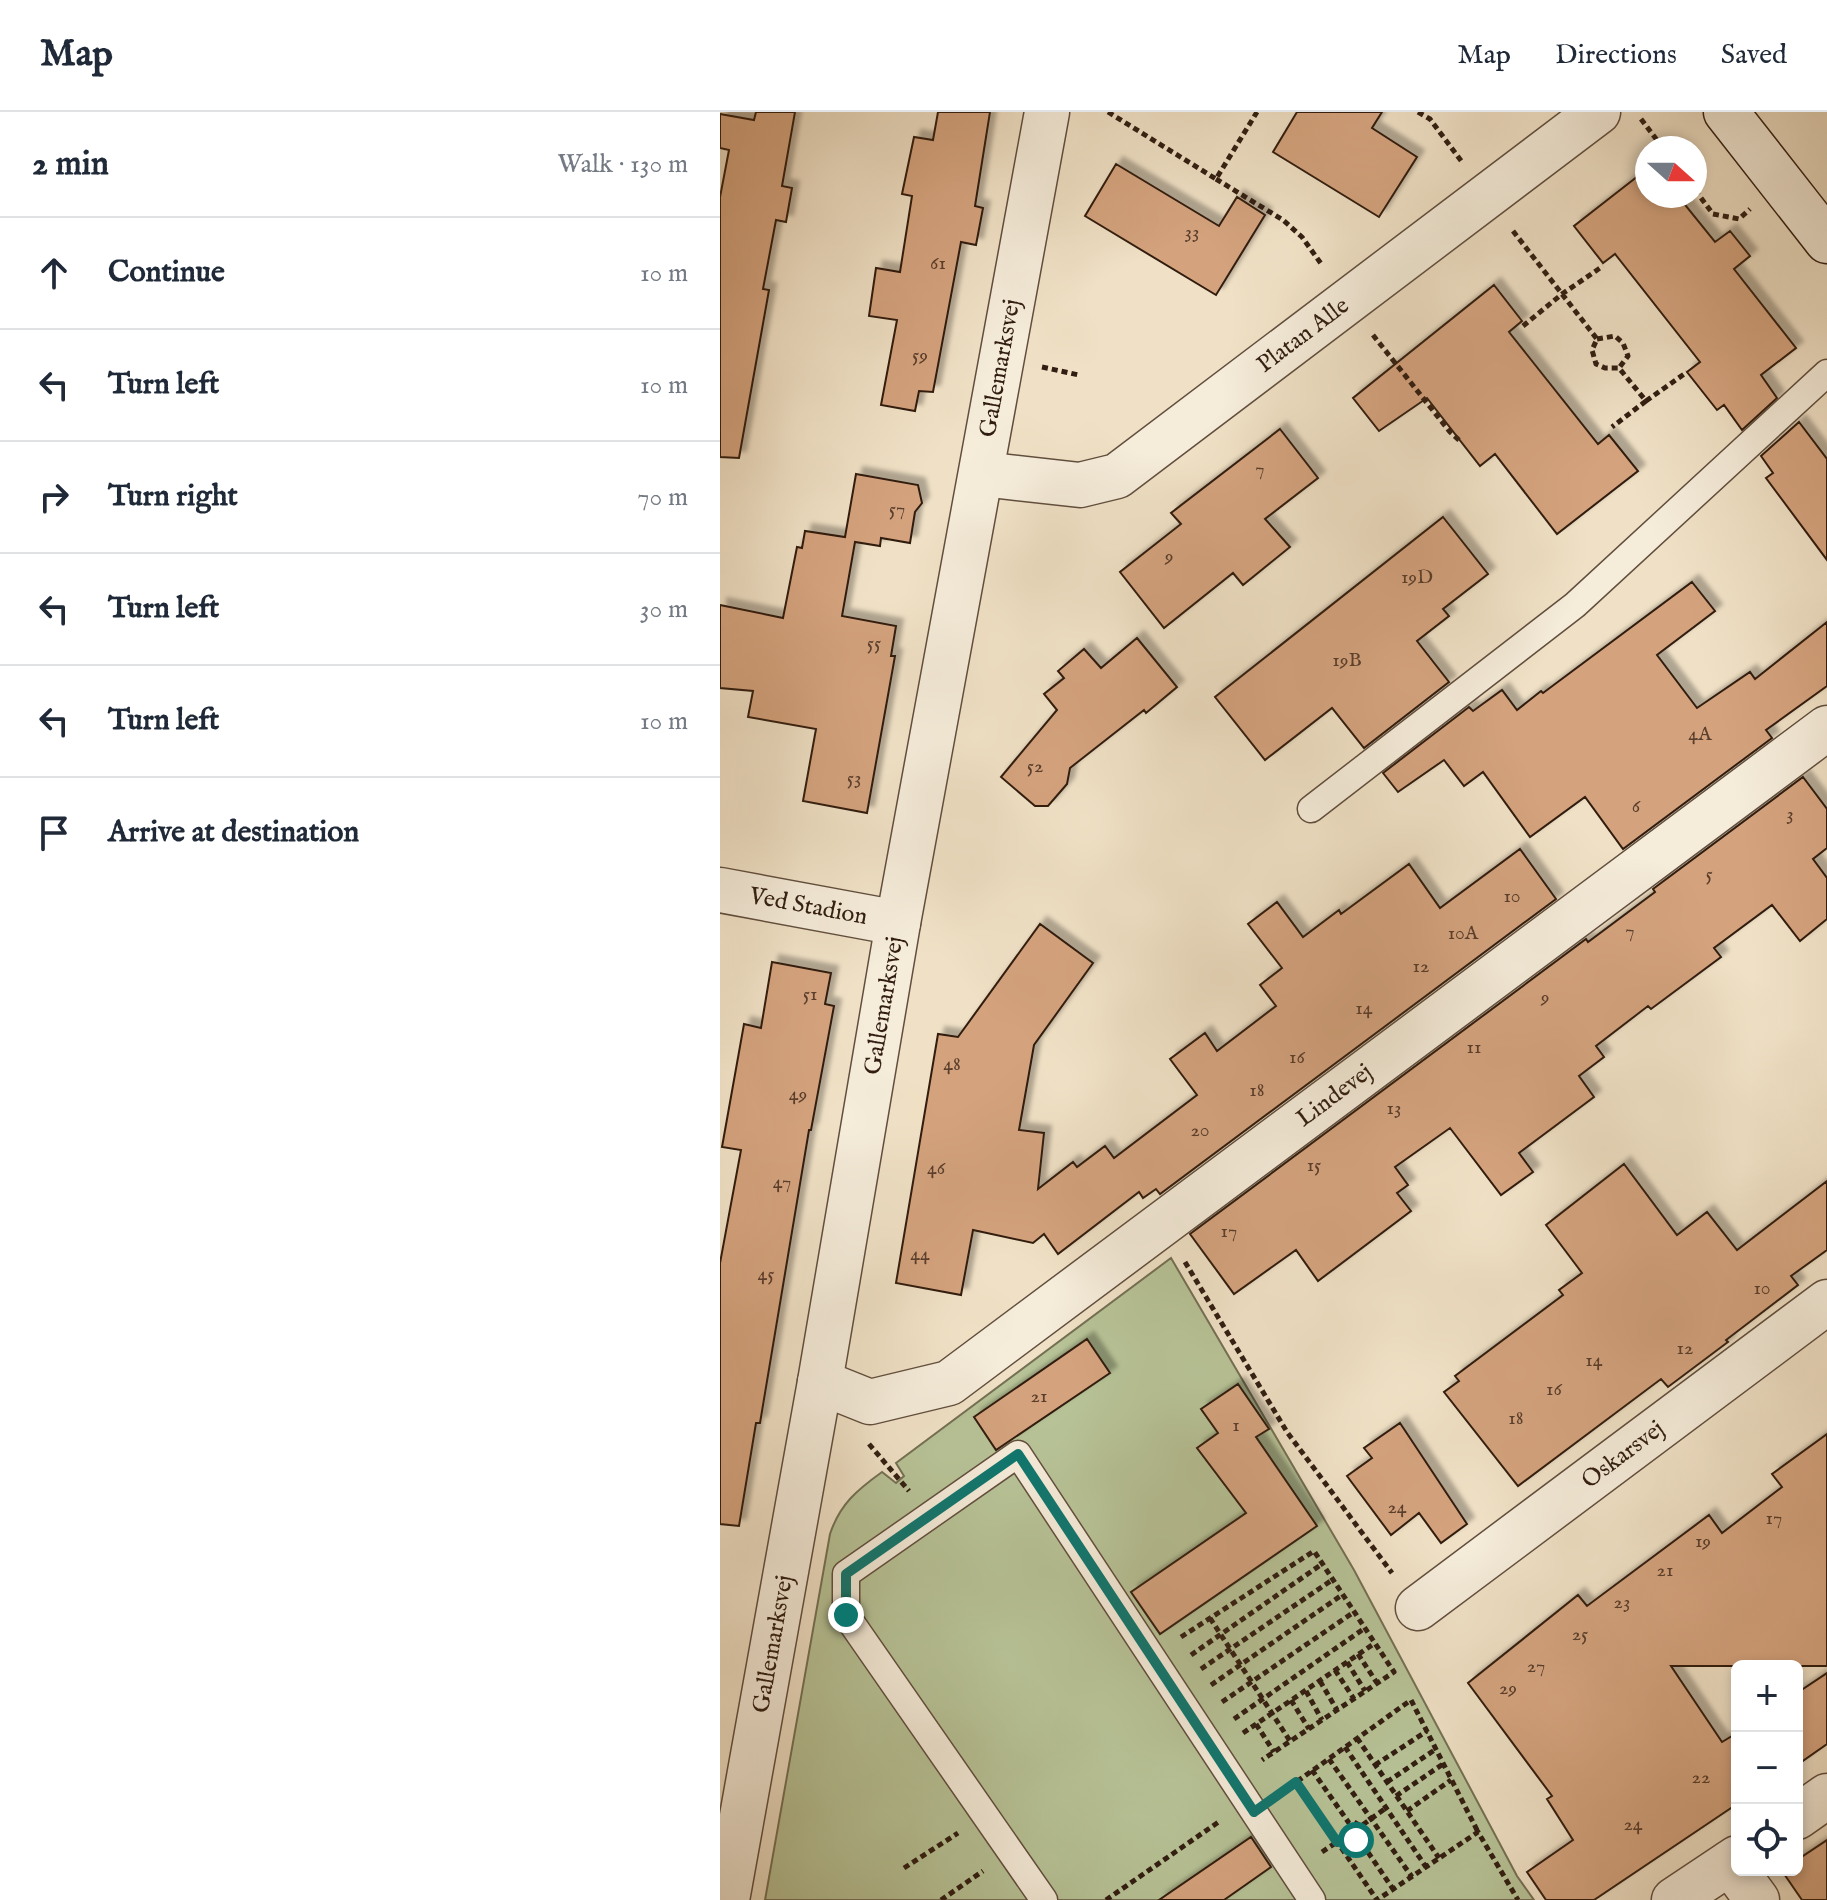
<!DOCTYPE html>
<html lang="en">
<head>
<meta charset="utf-8">
<style>
  :root { --surface:#fff; --page:#f6f6f7; --text:#1f2937; --muted:#747a83; --line:#e0e1e3 }
  body { margin:0; font-family:"IM FELL English",serif; background:var(--page); color:var(--text) }
  .controls { position:absolute; right:24px; bottom:24px; display:grid; overflow:hidden; border-radius:12px; box-shadow:0 4px 12px #0003 }
  .controls button { width:72px; height:72px; display:grid; place-items:center; padding:0; border:0; border-bottom:2px solid var(--line); background:var(--surface); color:var(--text); font:40px sans-serif }
  .compass { position:absolute; left:915px; top:24px; width:72px; height:72px; border-radius:50%; background:var(--surface); box-shadow:0 4px 12px #0003; rotate:111deg }
  .stop { position:absolute; width:24px; height:24px; margin:-18px; border:6px solid #0f766e; border-radius:50%; background:#fff }
  .stop.end { background:#0f766e; border-color:#fff; box-shadow:0 2px 8px #0008 }
  .list { margin:0; padding:0; list-style:none }
  h2 { display:flex; justify-content:space-between; align-items:center; height:104px; margin:0; padding:0 32px; font-size:34px }
  h2 small { font-size:26px; font-weight:400; color:var(--muted) }
  .list li { display:grid; grid-template-columns:52px 1fr auto; gap:24px; align-items:center; box-sizing:border-box; height:112px; padding:0 32px; border-top:2px solid var(--line) }
  .list b { display:block; font-size:30px; white-space:nowrap }
  .list em { font-size:26px; font-style:normal; color:var(--muted) }
  .icon { flex:none; width:44px; height:44px; fill:none; stroke:currentColor; stroke-width:2; stroke-linecap:round; stroke-linejoin:round }
  .map { position:relative; flex:none; width:1107px; height:1788px; overflow:hidden }
  header { display:flex; align-items:center; gap:48px; box-sizing:border-box; height:112px; padding:0 40px; background:var(--surface); border-bottom:2px solid var(--line) }
  header strong { font-size:38px }
  nav { display:flex; gap:44px; margin-inline-start:auto; font-size:28px }
  main { display:flex }
  aside { flex:1; background:var(--surface) }
  .map>svg:first-child { display:block }
  .green { fill:#b7c397; stroke:#747054; stroke-width:2 }
  .building { fill:#d4a37e; stroke:#311d11; stroke-width:2; filter:url(#shadow) }
  .lines { fill:none; stroke-linecap:round; stroke-linejoin:round }
  .lane-casing { stroke:#614e3e; stroke-width:29 }
  .street-casing { stroke:#614e3e; stroke-width:47 }
  .secondary-casing { stroke:#311d11; stroke-width:47 }
  .path { stroke:#311d11; stroke-width:5; stroke-dasharray:6 4; stroke-linecap:butt }
  .lane { stroke:#f5ecda; stroke-width:26 }
  .street { stroke:#f5ecda; stroke-width:44 }
  .secondary { stroke:#f5ecda; stroke-width:44 }
  .route { stroke:#0f766e; stroke-width:10 }
  .labels { text-anchor:middle; dominant-baseline:central; stroke-width:8; stroke-linejoin:round; paint-order:stroke }
  .number-label { font-size:20px; fill:#5a3e2c }
  .street-label { font-size:24px; fill:#311d11; stroke:#f5ecda }
</style>
</head>
<body>
<header>
<strong>Map</strong>
<nav><a>Map</a><a>Directions</a><a>Saved</a></nav>
</header>
<main>
<aside>
<h2>2 min<small>Walk · 130 m</small></h2>
<ul class="list">
<li><svg class="icon" aria-label="ahead" viewBox="0 0 24 24"><path d="M12 20V5M6 11l6-6 6 6"/></svg><div><b>Continue</b></div><em>10 m</em></li>
<li><svg class="icon" aria-label="left" viewBox="0 0 24 24"><path d="M17 20v-9H6M10 6l-5 5 5 5"/></svg><div><b>Turn left</b></div><em>10 m</em></li>
<li><svg class="icon" aria-label="right" viewBox="0 0 24 24"><path d="M7 20v-9h11M14 6l5 5-5 5"/></svg><div><b>Turn right</b></div><em>70 m</em></li>
<li><svg class="icon" aria-label="left" viewBox="0 0 24 24"><path d="M17 20v-9H6M10 6l-5 5 5 5"/></svg><div><b>Turn left</b></div><em>30 m</em></li>
<li><svg class="icon" aria-label="left" viewBox="0 0 24 24"><path d="M17 20v-9H6M10 6l-5 5 5 5"/></svg><div><b>Turn left</b></div><em>10 m</em></li>
<li><svg class="icon" aria-label="arrive" viewBox="0 0 24 24"><path d="M6 21V4h12l-3 4 3 4H6"/></svg><div><b>Arrive at destination</b></div></li>
</ul>
</aside>
<div class="map">
<svg width="1107" height="1788" viewBox="0 0 1107 1788">
  <defs>
    <filter id="shadow"><feDropShadow dx="7" dy="-7" stdDeviation="2" flood-color="#0004"/></filter>
  </defs>
  <rect width="100%" height="100%" fill="#f0e1c6"/>
  <filter id="stains"><feTurbulence type="fractalNoise" baseFrequency=".0025" numOctaves="4"/><feColorMatrix values="0 0 0 0 .2 0 0 0 0 .09 0 0 0 0 .02 0 0 0 .5 -.17"/></filter>
  <radialGradient id="worn" r=".72"><stop offset=".6" stop-color="#630" stop-opacity="0"/><stop offset="1" stop-color="#630" stop-opacity=".3"/></radialGradient>
  <path class="green" d="M 451,1146 L 634,1458 L 797,1764 L 814,1788 L 45,1788 L 110,1422 C 120,1392 137,1378 162,1360 L 176,1371 L 184,1364 L 176,1351 Z"/>
  <path class="building" d="M 36,0 L 75,0 L 62,74 L 72,76 L 66,110 L 56,108 L 43,177 L 49,178 L 19,346 L 0,345 L 0,85 L 9,38 L 0,36 L 0,2 L 34,8 Z
    M 218,0 L 270,0 L 255,94 L 263,96 L 256,133 L 241,130 L 213,280 L 199,279 L 195,299 L 161,293 L 177,208 L 149,204 L 156,156 L 180,160 L 192,84 L 182,82 L 194,25 L 213,28 Z
    M 577,0 L 662,0 L 652,16 L 697,45 L 659,105 L 553,40 Z
    M 396,52 L 499,114 L 517,85 L 545,103 L 496,183 L 365,104 Z
    M 927,57 L 927,84 L 958,84 L 995,130 L 1010,119 L 1030,144 L 1014,157 L 1076,236 L 1041,263 L 1057,286 L 1022,318 L 1004,293 L 997,298 L 967,260 L 980,250 L 895,142 L 883,151 L 854,114 Z
    M 774,173 L 802,209 L 789,220 L 878,332 L 889,323 L 918,359 L 837,422 L 775,342 L 760,354 L 707,286 L 659,319 L 633,286 Z
    M 1079,310 L 1107,347 L 1107,448 L 1046,366 L 1053,361 L 1041,344 Z
    M 560,317 L 598,366 L 545,407 L 570,435 L 523,473 L 513,461 L 444,516 L 400,460 L 461,412 L 451,401 Z
    M 136,362 L 198,373 L 202,391 L 195,400 L 190,431 L 161,426 L 160,434 L 135,430 L 122,504 L 176,514 L 171,544 L 175,544 L 147,701 L 83,689 L 96,617 L 28,605 L 33,579 L 0,576 L 0,493 L 63,506 L 77,435 L 82,436 L 85,419 L 125,425 Z
    M 723,405 L 768,462 L 723,497 L 729,504 L 697,529 L 729,570 L 644,636 L 612,596 L 545,648 L 495,585 Z
    M 972,470 L 995,499 L 937,543 L 977,596 L 1030,560 L 1035,567 L 1107,510 L 1107,574 L 1046,618 L 1052,626 L 903,737 L 865,685 L 810,725 L 763,660 L 744,674 L 724,648 L 678,680 L 663,661 L 749,595 L 753,599 L 782,578 L 797,598 L 821,579 L 823,581 Z
    M 417,526 L 457,575 L 426,601 L 424,598 L 350,656 L 347,672 L 328,694 L 315,694 L 281,665 L 337,598 L 324,582 L 344,566 L 338,559 L 364,537 L 381,556 Z
    M 1083,665 L 1107,697 L 1107,736 L 1093,747 L 1107,766 L 1107,807 L 1080,829 L 1052,793 L 994,836 L 1001,845 L 931,897 L 928,894 L 876,934 L 884,945 L 859,964 L 874,985 L 799,1041 L 813,1060 L 781,1083 L 730,1016 L 675,1055 L 688,1073 L 677,1081 L 691,1099 L 598,1169 L 576,1138 L 514,1182 L 470,1122 L 866,827 L 868,830 L 935,780 L 933,777 Z
    M 800,737 L 836,787 L 440,1082 L 436,1077 L 423,1086 L 419,1080 L 338,1142 L 324,1122 L 313,1131 L 253,1118 L 241,1183 L 176,1171 L 218,922 L 238,925 L 320,812 L 373,851 L 314,933 L 299,1018 L 324,1021 L 318,1077 L 353,1050 L 357,1055 L 385,1034 L 394,1046 L 477,983 L 450,947 L 485,921 L 497,939 L 556,894 L 540,873 L 562,856 L 528,812 L 557,790 L 583,825 L 619,798 L 621,802 L 689,752 L 720,796 Z
    M 52,850 L 111,861 L 105,892 L 114,894 L 91,1018 L 89,1018 L 40,1311 L 36,1311 L 19,1414 L 0,1412 L 0,1151 L 21,1038 L 2,1035 L 24,912 L 41,916 Z
    M 904,1052 L 957,1123 L 987,1100 L 1017,1138 L 1107,1069 L 1107,1138 L 1071,1164 L 1078,1173 L 1006,1228 L 1008,1230 L 948,1275 L 941,1267 L 798,1374 L 724,1280 L 739,1269 L 735,1264 L 843,1183 L 839,1178 L 862,1161 L 826,1113 Z
    M 367,1227 L 390,1261 L 276,1338 L 254,1305 Z
    M 518,1272 L 549,1317 L 536,1325 L 597,1414 L 440,1522 L 411,1480 L 526,1401 L 477,1336 L 498,1321 L 481,1297 Z
    M 680,1311 L 747,1412 L 721,1431 L 699,1401 L 671,1423 L 627,1364 L 652,1346 L 644,1336 Z
    M 1107,1322 L 1107,1554 L 951,1554 L 1002,1630 L 1017,1621 L 1017,1692 L 874,1788 L 826,1788 L 807,1760 L 853,1728 L 827,1687 L 832,1684 L 748,1571 L 858,1483 L 867,1494 L 989,1403 L 1002,1421 L 1062,1375 L 1052,1362 Z
    M 1107,1561 L 1107,1632 L 1077,1653 L 1077,1581 Z
    M 531,1725 L 551,1755 L 504,1788 L 439,1788 Z
    M 1107,1728 L 1107,1788 L 1082,1788 L 1062,1759 L 1077,1758 L 1077,1748 Z"/>
  <g class="lines">
    <g class="lane-casing">
      <path id="lane" d="M 591,697 L 855,493 L 1107,261
        M 324,1788 L 126,1503 L 126,1462 L 298,1342 L 592,1788"/>
    </g>
    <g class="street-casing">
      <g id="street">
        <path id="s1" d="M 262,362 L 360,373 L 397,364 L 878,0"/>
        <path id="s2" d="M 0,778 L 178,811"/>
        <path id="s3" d="M 100,1270 L 150,1290 L 229,1271 L 1107,616"/>
        <path id="s4" d="M 698,1496 L 1107,1190"/>
        <path d="M 1077,1705 L 1107,1684"/>
        <path d="M 1010,1751 L 1037,1788"/>
        <path id="s5" d="M 7,1788 L 100,1270 L 178,811 L 327,0"/>
        <path d="M 954,1788 L 1017,1746"/>
      </g>
    </g>
    <g class="secondary-casing">
      <path id="secondary" d="M 1006,0 L 1107,129"/>
    </g>
    <path class="path" d="M 388,0 L 496,67 L 537,0
      M 698,0 L 710,7 L 742,50
      M 921,7 L 943,36
      M 496,67 L 563,108 L 582,125 L 602,153
      M 975,78 L 993,102 L 1019,107 L 1030,97
      M 793,119 L 877,227 L 872,238 L 876,252 L 885,256 L 899,256 L 926,289 L 892,315
      M 803,214 L 842,182 L 883,154
      M 653,223 L 730,320 L 740,329
      M 877,227 L 895,224 L 903,231 L 908,244 L 899,256
      M 322,255 L 359,263
      M 926,289 L 967,260
      M 465,1150 L 567,1320 L 672,1461
      M 149,1332 L 189,1379
      M 490,1506 L 570,1629
      M 461,1525 L 594,1439 L 674,1560 L 542,1648
      M 638,1542 L 657,1571
      M 471,1543 L 602,1452
      M 627,1550 L 645,1579
      M 481,1557 L 612,1468
      M 615,1558 L 634,1587
      M 600,1569 L 617,1598
      M 491,1573 L 622,1483
      M 586,1579 L 602,1608
      M 571,1588 L 589,1617
      M 502,1590 L 634,1500
      M 514,1607 L 645,1516
      M 536,1612 L 554,1640
      M 523,1621 L 655,1531
      M 637,1626 L 719,1746
      M 625,1635 L 706,1755
      M 609,1647 L 692,1765
      M 655,1653 L 707,1619
      M 592,1658 L 629,1711 L 634,1710 L 641,1714 L 666,1696
      M 576,1670 L 657,1788 L 758,1720 L 798,1788
      M 667,1670 L 716,1637
      M 561,1681 L 691,1588 L 758,1720
      M 676,1684 L 723,1652
      M 687,1699 L 731,1668
      M 641,1714 L 642,1722 L 639,1727 L 673,1777
      M 602,1740 L 626,1724 L 633,1728 L 639,1727
      M 184,1756 L 238,1721
      M 221,1788 L 263,1759
      M 386,1788 L 500,1709"/>
    <use href="#lane" class="lane"/>
    <use href="#street" class="street"/>
    <use href="#secondary" class="secondary"/>
  </g>
  <g class="lines">
    <path class="route" d="M 126,1503 L 126,1462 L 298,1342 L 534,1700 L 576,1670 L 617,1730 L 626,1724 L 636,1728"/>
  </g>
  <g class="labels">
    <g class="number-label">
      <text x="472" y="120">33</text>
      <text x="218" y="151">61</text>
      <text x="200" y="243">59</text>
      <text x="540" y="357">7</text>
      <text x="177" y="397">57</text>
      <text x="449" y="444">9</text>
      <text x="697" y="465">19D</text>
      <text x="154" y="531">55</text>
      <text x="627" y="548">19B</text>
      <text x="980" y="622">4A</text>
      <text x="315" y="654">52</text>
      <text x="134" y="666">53</text>
      <text x="916" y="694">6</text>
      <text x="1070" y="702">3</text>
      <text x="989" y="762">5</text>
      <text x="792" y="784">10</text>
      <text x="910" y="819">7</text>
      <text x="743" y="821">10A</text>
      <text x="701" y="854">12</text>
      <text x="90" y="882">51</text>
      <text x="825" y="885">9</text>
      <text x="644" y="896">14</text>
      <text x="754" y="935">11</text>
      <text x="577" y="945">16</text>
      <text x="232" y="952">48</text>
      <text x="537" y="978">18</text>
      <text x="78" y="982">49</text>
      <text x="674" y="996">13</text>
      <text x="480" y="1018">20</text>
      <text x="594" y="1053">15</text>
      <text x="216" y="1056">46</text>
      <text x="62" y="1070">47</text>
      <text x="509" y="1119">17</text>
      <text x="200" y="1142">44</text>
      <text x="46" y="1162">45</text>
      <text x="1042" y="1176">10</text>
      <text x="965" y="1236">12</text>
      <text x="874" y="1248">14</text>
      <text x="834" y="1277">16</text>
      <text x="319" y="1284">21</text>
      <text x="796" y="1306">18</text>
      <text x="516" y="1313">1</text>
      <text x="677" y="1395">24</text>
      <text x="1054" y="1406">17</text>
      <text x="983" y="1429">19</text>
      <text x="945" y="1458">21</text>
      <text x="902" y="1490">23</text>
      <text x="860" y="1522">25</text>
      <text x="816" y="1554">27</text>
      <text x="788" y="1576">29</text>
      <text x="981" y="1665">22</text>
      <text x="913" y="1712">24</text>
    </g>
    <g class="street-label">
      <text stroke="none"><textPath href="#s1" startOffset="370">Platan Alle</textPath></text>
      <text stroke="none"><textPath href="#s5" startOffset="1556">Gallemarksvej</textPath></text>
      <text stroke="none"><textPath href="#s2" startOffset="90">Ved Stadion</textPath></text>
      <text stroke="none"><textPath href="#s5" startOffset="908">Gallemarksvej</textPath></text>
      <text stroke="none"><textPath href="#s3" startOffset="616">Lindevej</textPath></text>
      <text stroke="none"><textPath href="#s4" startOffset="256">Oskarsvej</textPath></text>
      <text stroke="none"><textPath href="#s5" startOffset="260">Gallemarksvej</textPath></text>
    </g>
  </g>
  <rect width="100%" height="100%" filter="url(#stains)"/>
  <rect width="100%" height="100%" fill="url(#worn)"/>
</svg>
<div class="controls">
<button>+</button>
<button>−</button>
<button><svg class="icon" aria-label="locate" viewBox="0 0 24 24"><circle cx="12" cy="12" r="6"/><path d="M12 2v4M12 18v4M2 12h4M18 12h4"/></svg></button>
</div>
<svg class="compass" viewBox="-18 -18 36 36"><path d="M0-13l5 13h-10z" fill="#e53935"/><path d="M0 13l5-13h-10z" fill="#747a83"/></svg>
<div class="stop" style="left:636px;top:1728px"></div>
<div class="stop end" style="left:126px;top:1503px"></div>
</div>
</main>
</body>
</html>
